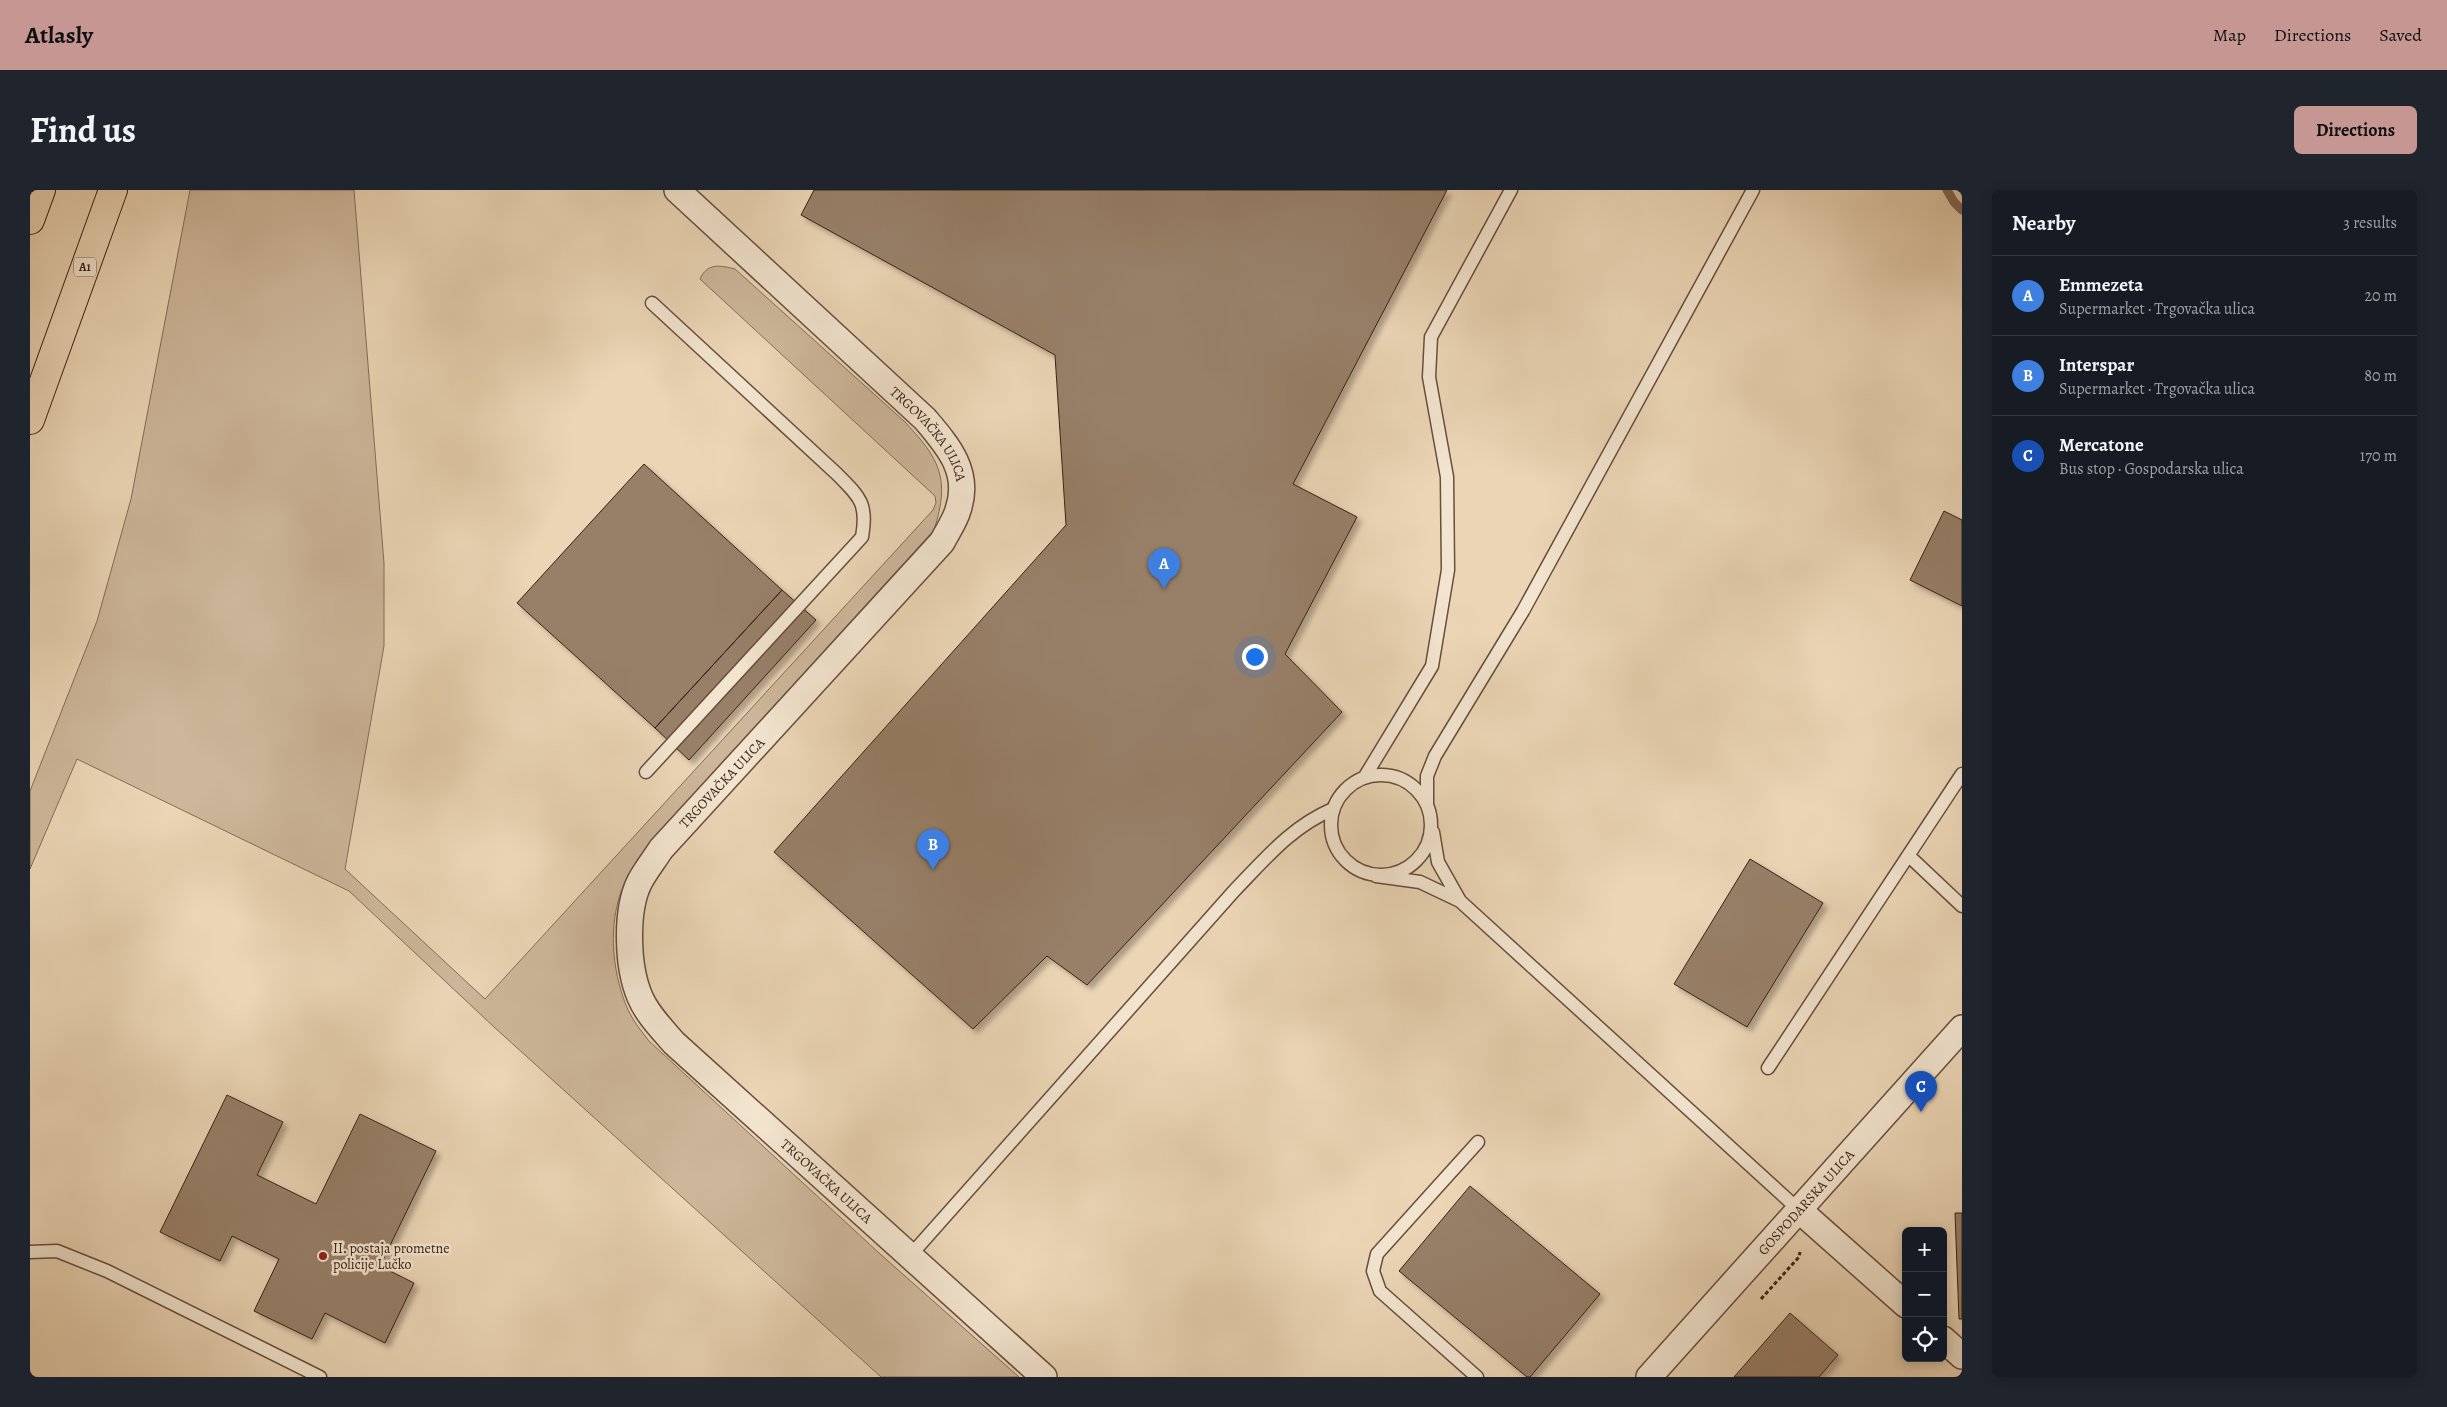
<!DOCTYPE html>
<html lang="en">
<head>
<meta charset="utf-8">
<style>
  :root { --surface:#171b24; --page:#20242c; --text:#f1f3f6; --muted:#9ea1a6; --line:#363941; --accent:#c59692 }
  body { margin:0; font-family:Alegreya,serif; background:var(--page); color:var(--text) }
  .controls { position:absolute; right:15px; bottom:15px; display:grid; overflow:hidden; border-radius:8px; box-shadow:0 2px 12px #0003 }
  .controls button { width:45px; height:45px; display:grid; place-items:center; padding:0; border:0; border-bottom:1px solid var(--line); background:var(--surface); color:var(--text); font:25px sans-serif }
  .you { position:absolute; left:1224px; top:466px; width:18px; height:18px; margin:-12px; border:4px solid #fff; border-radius:50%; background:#1a73e8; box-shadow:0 0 0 8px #1a73e833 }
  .badge { display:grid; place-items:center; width:32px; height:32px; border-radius:50%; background:var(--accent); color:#fff; font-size:16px; font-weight:700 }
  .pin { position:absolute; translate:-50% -41px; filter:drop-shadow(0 1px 2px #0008) }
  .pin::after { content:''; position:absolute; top:26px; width:18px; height:15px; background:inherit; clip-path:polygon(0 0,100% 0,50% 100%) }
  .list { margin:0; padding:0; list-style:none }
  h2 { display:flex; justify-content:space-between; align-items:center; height:65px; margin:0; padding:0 20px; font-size:21px }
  h2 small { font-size:16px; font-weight:400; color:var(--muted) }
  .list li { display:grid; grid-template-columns:32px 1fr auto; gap:15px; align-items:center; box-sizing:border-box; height:80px; padding:0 20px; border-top:1px solid var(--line) }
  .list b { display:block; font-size:19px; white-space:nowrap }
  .list p { margin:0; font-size:16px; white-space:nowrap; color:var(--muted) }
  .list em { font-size:16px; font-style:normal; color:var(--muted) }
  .icon { flex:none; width:28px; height:28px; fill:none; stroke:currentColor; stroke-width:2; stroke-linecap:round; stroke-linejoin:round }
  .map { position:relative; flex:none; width:1932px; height:1187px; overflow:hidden; border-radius:8px }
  header { display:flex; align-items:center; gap:30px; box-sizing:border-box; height:70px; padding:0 25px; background:var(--accent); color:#111 }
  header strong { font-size:24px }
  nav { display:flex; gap:28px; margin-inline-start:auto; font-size:18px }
  .intro { display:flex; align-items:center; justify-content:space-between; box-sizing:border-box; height:120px; padding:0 30px }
  h1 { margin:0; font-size:35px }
  .button { padding:12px 22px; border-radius:8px; background:var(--accent); color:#111; font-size:18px; font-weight:700 }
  main { display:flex; gap:30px; padding:0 30px }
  aside { flex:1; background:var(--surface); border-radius:8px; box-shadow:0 2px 12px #0003 }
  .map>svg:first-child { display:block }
  .green { fill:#cdb69a; stroke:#846c58 }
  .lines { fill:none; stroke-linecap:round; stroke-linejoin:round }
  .stream { stroke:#816855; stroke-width:9 }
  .building { fill:#977f68; stroke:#3b2115; filter:url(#shadow) }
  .service-casing { stroke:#674e3d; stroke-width:15 }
  .minor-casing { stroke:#674e3d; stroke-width:28 }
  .motorway-casing { stroke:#3b2115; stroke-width:30 }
  .path { stroke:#3b2115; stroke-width:3; stroke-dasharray:4 2.5; stroke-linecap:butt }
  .service { stroke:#f2e4cf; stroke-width:12 }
  .minor { stroke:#f2e4cf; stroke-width:25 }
  .motorway { stroke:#ebd5b5; stroke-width:28 }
  .poi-dot { fill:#8f2418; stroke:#f2e4cf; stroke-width:2 }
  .labels { text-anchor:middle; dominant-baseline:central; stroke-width:5; stroke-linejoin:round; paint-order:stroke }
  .shield { fill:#f2e4cf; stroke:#725c4d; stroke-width:1 }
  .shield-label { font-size:12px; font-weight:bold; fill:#3b2115 }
  .street-label { font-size:14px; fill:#3b2115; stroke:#f2e4cf }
  .poi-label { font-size:14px; fill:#3b2115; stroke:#f2e4cf; text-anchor:start }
</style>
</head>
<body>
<header>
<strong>Atlasly</strong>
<nav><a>Map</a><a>Directions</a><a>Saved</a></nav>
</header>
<div class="intro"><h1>Find us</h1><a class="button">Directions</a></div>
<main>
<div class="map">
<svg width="1932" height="1187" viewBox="0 0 1932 1187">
  <defs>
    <filter id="shadow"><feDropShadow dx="4.5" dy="4.5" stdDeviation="2.5" flood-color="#0004"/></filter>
  </defs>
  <rect width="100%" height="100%" fill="#ebd5b5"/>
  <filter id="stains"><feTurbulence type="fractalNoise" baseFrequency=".004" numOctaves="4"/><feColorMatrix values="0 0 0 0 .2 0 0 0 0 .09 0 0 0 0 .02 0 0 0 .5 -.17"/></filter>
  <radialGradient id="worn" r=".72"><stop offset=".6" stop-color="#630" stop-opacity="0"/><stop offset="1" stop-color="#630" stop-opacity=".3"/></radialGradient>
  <path class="green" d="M 160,0 L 324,0 L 354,373 L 354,456 L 315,679 L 455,809 L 903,320 L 906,313 L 905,306 L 670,89 C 677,73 689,75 705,79 L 874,231 C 909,268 921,288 904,340 L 621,651 C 608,668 596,685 590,705 C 578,741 583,787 599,822 C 604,832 612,842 619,851 L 849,1063 L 989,1187 L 851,1187 L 464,837 L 319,701 L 47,569 L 0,679 L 0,601 L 67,431 L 101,309 Z"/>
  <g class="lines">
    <path class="stream" d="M 1917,0 L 1924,12 L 1932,20"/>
  </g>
  <path class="building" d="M 784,0 L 1417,0 L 1263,294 L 1327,327 L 1255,464 L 1312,522 L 1057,795 L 1017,766 L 943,839 L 744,662 L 1036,335 L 1025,165 L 771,25 Z
    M 614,274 L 752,400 L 625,538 L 487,413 Z
    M 1914,321 L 1932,330 L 1932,416 L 1880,390 Z
    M 752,400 L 786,430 L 659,570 L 625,538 Z
    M 1720,669 L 1793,713 L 1717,837 L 1644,794 Z
    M 197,905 L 253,932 L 227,985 L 286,1014 L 330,924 L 406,961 L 350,1076 L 384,1093 L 355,1153 L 295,1123 L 282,1149 L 224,1121 L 249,1069 L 202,1046 L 190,1071 L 130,1042 Z
    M 1440,996 L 1570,1104 L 1500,1187 L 1497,1187 L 1369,1081 Z
    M 1925,1023 L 1932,1023 L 1932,1129 L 1929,1129 Z
    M 1760,1123 L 1808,1165 L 1789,1187 L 1704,1187 Z"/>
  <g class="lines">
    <g class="service-casing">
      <path id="service" d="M 616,582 L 832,347 C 838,314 830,307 807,284 L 622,113
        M1301 635a50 50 0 1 1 100 0a50 50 0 1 1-100 0Z
        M 1334,588 L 1402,476 L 1418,380 L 1417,287 L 1399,187 L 1401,147 L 1481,0
        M 1397,615 L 1397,586 L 1405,566 L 1493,421 L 1723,0
        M 1403,642 L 1408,672 L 1430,711
        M 1879,666 L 1932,716
        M 1346,686 L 1390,692 L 1430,711 L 1769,1020
        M 1738,878 L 1932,584
        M 0,1062 L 27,1061 L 77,1081 L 290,1187
        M 879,1067 L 1204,701 C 1236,668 1261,637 1303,619
        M 1447,1187 L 1350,1101 L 1343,1081 L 1347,1064 L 1448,952"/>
    </g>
    <g class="minor-casing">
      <g id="minor">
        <path id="s1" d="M 647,0 L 895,229 C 918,256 941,282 928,320 C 925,331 917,342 912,352 L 631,659 C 624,670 616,680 610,691 C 595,720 597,777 610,807 C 617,824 632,839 644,853 L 1014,1187"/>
        <path d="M 1769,1020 L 1876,1115"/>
        <path d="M 1913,1149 L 1932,1166"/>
        <path id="s2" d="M 1619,1187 L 1932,838"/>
      </g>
    </g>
    <g class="motorway-casing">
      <path id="motorway" d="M 0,30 L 11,0
        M 0,230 L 83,0"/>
    </g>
    <path class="path" d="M 1731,1109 L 1769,1067 L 1770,1062"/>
    <use href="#service" class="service"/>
    <use href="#minor" class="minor"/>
    <use href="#motorway" class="motorway"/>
  </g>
  <circle class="poi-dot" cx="293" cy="1066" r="5"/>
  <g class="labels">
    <rect class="shield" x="44" y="67.5" width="22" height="19" rx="4"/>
    <g class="shield-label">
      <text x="55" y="77">A1</text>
    </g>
    <g class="street-label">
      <text stroke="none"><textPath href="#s1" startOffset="352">TRGOVAČKA ULICA</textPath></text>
      <text transform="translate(692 593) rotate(-47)">TRGOVAČKA ULICA</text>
      <text stroke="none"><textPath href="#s1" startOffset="1312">TRGOVAČKA ULICA</textPath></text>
      <text stroke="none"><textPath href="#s2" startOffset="235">GOSPODARSKA ULICA</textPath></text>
    </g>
    <g class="poi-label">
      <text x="303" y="1058">II. postaja prometne<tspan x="303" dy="16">policije Lučko</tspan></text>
    </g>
  </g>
  <rect width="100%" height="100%" filter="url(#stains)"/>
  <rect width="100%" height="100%" fill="url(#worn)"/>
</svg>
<div class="controls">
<button>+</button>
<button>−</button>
<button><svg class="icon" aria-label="locate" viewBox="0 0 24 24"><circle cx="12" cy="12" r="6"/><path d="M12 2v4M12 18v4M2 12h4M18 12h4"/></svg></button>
</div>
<div class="you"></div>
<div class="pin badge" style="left:1134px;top:399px;background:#3f7fe0">A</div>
<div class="pin badge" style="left:903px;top:680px;background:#3f7fe0">B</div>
<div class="pin badge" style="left:1891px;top:922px;background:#1a4fb4">C</div>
</div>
<aside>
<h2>Nearby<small>3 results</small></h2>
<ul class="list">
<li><span class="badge" style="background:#3f7fe0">A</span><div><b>Emmezeta</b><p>Supermarket · Trgovačka ulica</p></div><em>20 m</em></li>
<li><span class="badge" style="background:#3f7fe0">B</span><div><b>Interspar</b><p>Supermarket · Trgovačka ulica</p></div><em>80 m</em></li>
<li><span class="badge" style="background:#1a4fb4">C</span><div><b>Mercatone</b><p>Bus stop · Gospodarska ulica</p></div><em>170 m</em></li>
</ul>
</aside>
</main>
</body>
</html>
